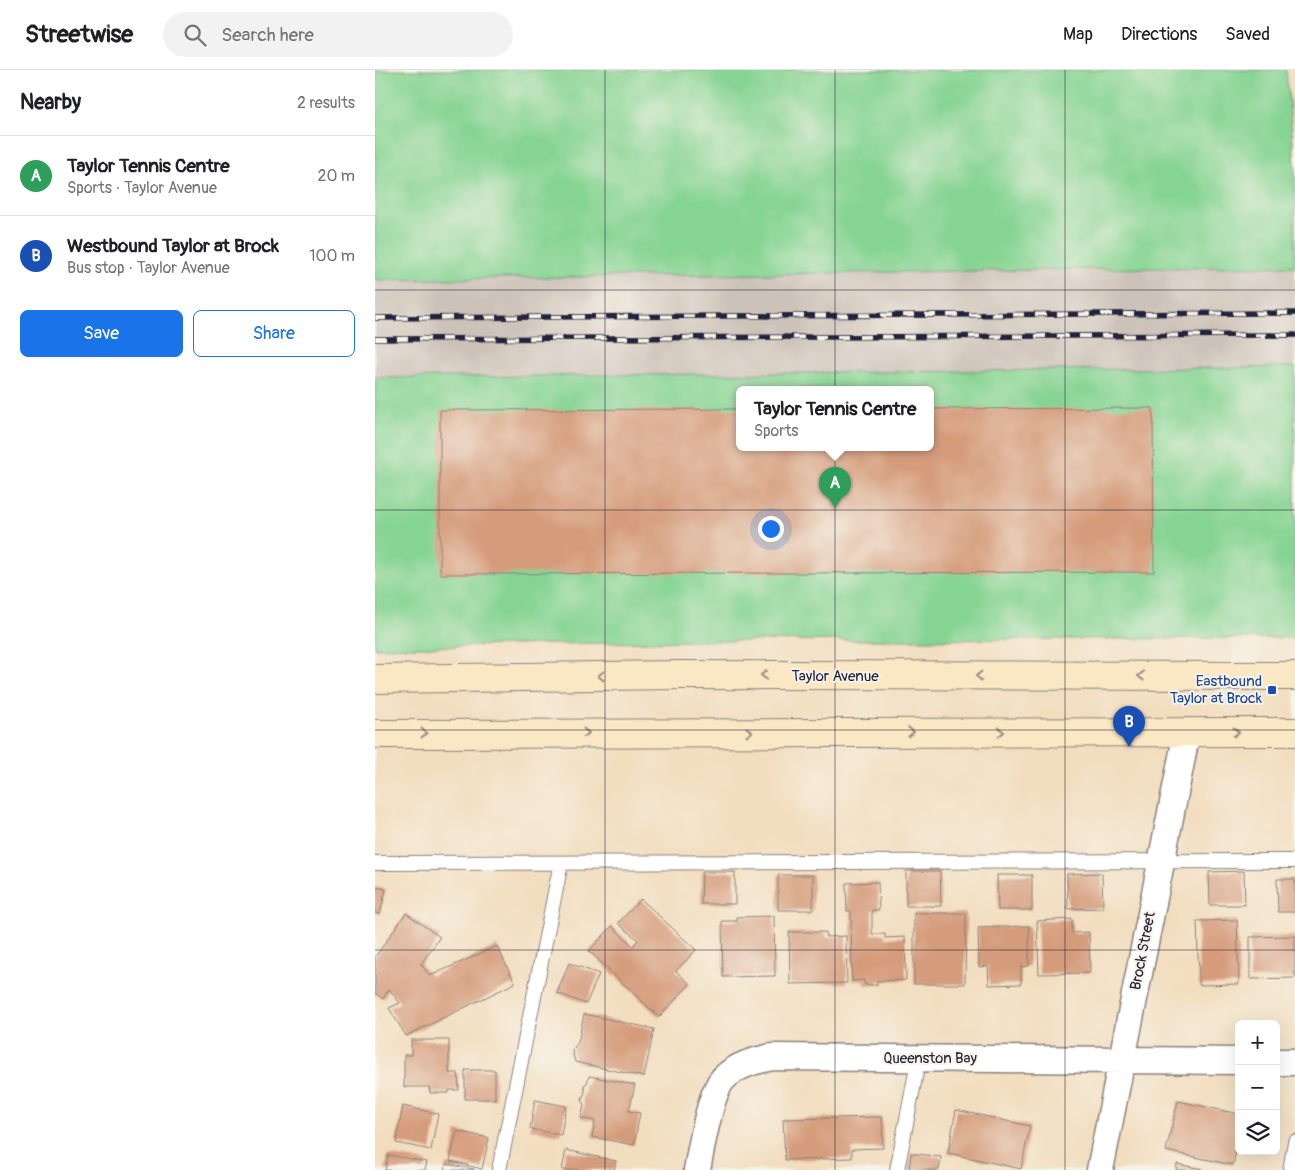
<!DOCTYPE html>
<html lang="en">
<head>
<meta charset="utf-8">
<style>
  :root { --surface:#fff; --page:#f2f2f2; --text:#202124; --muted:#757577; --line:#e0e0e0; --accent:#1a73e8 }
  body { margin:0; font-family:Pangolin,sans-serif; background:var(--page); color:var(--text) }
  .controls { position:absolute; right:15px; bottom:15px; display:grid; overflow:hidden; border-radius:8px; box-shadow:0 5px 20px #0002 }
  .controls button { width:45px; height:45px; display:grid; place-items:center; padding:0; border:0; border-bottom:1px solid var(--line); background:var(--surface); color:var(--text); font:25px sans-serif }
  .you { position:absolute; left:395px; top:458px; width:18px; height:18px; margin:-12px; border:4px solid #fff; border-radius:50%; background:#1a73e8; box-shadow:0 0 0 8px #1a73e833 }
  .badge { display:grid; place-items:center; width:32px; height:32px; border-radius:50%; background:var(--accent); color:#fff; font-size:16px; font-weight:700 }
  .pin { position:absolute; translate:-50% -41px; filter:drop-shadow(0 1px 2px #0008) }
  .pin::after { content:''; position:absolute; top:26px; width:18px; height:15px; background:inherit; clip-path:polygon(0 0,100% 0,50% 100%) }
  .popup { position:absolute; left:361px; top:316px; width:198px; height:65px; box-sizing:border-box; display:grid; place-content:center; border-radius:8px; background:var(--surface); filter:drop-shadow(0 1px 4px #0005); font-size:16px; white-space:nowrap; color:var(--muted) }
  .popup b { font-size:19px; color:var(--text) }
  .popup::after { content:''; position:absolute; left:50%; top:100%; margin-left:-10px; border:10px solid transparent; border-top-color:var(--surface) }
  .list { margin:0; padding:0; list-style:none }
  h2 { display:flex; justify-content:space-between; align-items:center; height:65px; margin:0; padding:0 20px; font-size:21px }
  h2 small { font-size:16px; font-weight:400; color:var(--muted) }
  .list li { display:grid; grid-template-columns:32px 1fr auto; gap:15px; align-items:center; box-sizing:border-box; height:80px; padding:0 20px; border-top:1px solid var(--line) }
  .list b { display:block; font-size:19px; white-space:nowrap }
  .list p { margin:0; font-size:16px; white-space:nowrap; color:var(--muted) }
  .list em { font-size:16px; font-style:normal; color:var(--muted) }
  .actions { display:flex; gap:10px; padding:15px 20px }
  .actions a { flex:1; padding:11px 0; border:1px solid var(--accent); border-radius:8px; text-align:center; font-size:18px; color:var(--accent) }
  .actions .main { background:var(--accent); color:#fff }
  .icon { flex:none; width:28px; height:28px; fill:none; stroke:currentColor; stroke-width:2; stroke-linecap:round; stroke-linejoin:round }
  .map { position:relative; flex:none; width:920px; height:1100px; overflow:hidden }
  header { display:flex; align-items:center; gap:30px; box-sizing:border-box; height:70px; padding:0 25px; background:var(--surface); border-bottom:1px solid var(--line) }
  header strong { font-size:24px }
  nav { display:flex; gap:28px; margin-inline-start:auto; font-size:18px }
  .search { width:350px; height:45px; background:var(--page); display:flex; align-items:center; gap:12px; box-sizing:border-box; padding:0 18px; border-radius:28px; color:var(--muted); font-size:19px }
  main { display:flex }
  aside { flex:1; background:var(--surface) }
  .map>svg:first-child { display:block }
  .industrial { fill:#cdc2b9 }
  .green { fill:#86d493; stroke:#547b67; fill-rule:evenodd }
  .building { fill:#d59c7c }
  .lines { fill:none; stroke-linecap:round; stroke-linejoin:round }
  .service-casing { stroke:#8a807c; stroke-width:16 }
  .minor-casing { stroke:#8a807c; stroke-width:29 }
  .secondary-casing { stroke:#8a807c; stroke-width:30 }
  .service { stroke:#fff; stroke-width:14 }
  .minor { stroke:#fff; stroke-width:26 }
  .secondary { stroke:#fae7c3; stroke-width:28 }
  .rail-casing { stroke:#22223b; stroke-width:5.5 }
  .rail { stroke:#f7f3e8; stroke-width:4; stroke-dasharray:11; stroke-linecap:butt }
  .oneway { stroke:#998e86 }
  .grid { fill:none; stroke:#22223b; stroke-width:1; stroke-opacity:0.55 }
  .transit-dot { fill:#1a4fb4; stroke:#f7f3e8; stroke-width:2 }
  .labels { text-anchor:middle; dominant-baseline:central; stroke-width:4; stroke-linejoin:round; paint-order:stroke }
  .street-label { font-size:15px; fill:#22223b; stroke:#f7f3e8 }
  .transit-label { font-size:15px; fill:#164399; stroke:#f7f3e8; text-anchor:end }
</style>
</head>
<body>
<header>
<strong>Streetwise</strong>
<div class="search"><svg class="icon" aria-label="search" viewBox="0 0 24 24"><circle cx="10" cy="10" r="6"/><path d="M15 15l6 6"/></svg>Search here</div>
<nav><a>Map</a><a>Directions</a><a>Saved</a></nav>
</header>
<main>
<aside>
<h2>Nearby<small>2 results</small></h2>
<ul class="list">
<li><span class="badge" style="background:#2e9e5b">A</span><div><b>Taylor Tennis Centre</b><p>Sports · Taylor Avenue</p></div><em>20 m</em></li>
<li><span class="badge" style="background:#1a4fb4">B</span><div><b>Westbound Taylor at Brock</b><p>Bus stop · Taylor Avenue</p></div><em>100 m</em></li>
</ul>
<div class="actions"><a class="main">Save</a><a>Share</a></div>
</aside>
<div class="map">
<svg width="920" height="1100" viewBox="0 0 920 1100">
  <rect width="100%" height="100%" fill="#f7f3e8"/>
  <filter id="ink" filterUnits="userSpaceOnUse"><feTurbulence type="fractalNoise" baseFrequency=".02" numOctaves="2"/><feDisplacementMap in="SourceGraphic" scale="10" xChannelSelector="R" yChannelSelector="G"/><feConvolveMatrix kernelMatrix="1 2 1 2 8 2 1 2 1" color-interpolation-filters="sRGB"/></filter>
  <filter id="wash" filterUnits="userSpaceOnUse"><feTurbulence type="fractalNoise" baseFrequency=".0096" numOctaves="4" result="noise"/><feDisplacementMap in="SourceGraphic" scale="20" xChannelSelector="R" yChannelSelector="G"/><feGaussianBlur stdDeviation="1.12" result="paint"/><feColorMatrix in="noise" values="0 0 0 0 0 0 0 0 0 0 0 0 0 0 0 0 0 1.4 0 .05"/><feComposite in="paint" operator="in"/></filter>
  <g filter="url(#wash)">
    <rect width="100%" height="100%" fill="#f2ddbe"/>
    <path class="industrial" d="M 920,196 L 920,297 L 0,308 L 0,210 Z"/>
    <path class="green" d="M 0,0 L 911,0 L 920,94 L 920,196 L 0,210 Z
      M 920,297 L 920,568 L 319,571 L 0,578 L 0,308 ZM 365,319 L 555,319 L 555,377 L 365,377 Z"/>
    <g id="blocks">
      <path class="building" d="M 778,338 L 779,502 L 65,504 L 65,340 L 365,339 L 365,377 L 555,377 L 555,339 Z
        M 531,801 L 565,801 L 566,836 L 531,836 Z
        M 869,801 L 870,835 L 835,835 L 834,802 Z
        M 327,802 L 360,802 L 360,834 L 326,834 Z
        M 727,803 L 728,838 L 693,839 L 692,804 Z
        M 403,805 L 438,805 L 438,840 L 403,840 Z
        M 622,805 L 657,805 L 657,840 L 623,840 Z
        M 902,809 L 920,809 L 920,842 L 903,842 Z
        M 503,812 L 504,840 L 497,840 L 497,864 L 510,864 L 510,868 L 530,867 L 531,910 L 502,911 L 502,915 L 490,915 L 489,910 L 477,911 L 476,841 L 472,841 L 471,813 Z
        M 0,817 L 11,819 L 5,844 L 0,843 Z
        M 266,829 L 321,880 L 301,901 L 315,914 L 284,947 L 214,881 L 237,856 L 258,876 L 263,870 L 243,853 Z
        M 31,843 L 65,867 L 46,894 L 55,906 L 122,876 L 140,913 L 31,966 L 14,938 L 25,933 L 14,919 L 8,929 L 0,923 L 0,887 Z
        M 539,843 L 591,843 L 590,914 L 539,914 Z
        M 399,846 L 400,906 L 348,907 L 347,851 L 362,851 L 362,847 Z
        M 697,849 L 697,863 L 714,862 L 715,903 L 664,904 L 662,851 Z
        M 862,850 L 864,914 L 824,915 L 822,851 Z
        M 654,856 L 654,896 L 646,897 L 646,914 L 614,915 L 613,896 L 604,897 L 603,858 Z
        M 414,862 L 451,862 L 451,867 L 471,866 L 472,913 L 415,914 Z
        M 920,866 L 920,908 L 875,909 L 875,867 Z
        M 194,893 L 224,904 L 211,934 L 182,923 Z
        M 209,944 L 279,959 L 269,1007 L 200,992 L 197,980 L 203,973 Z
        M 36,970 L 74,970 L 74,1003 L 83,1003 L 84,1020 L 74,1020 L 74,1023 L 55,1023 L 54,1017 L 29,1017 L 29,985 L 36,985 Z
        M 90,1000 L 120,1000 L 120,1029 L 90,1029 Z
        M 214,1006 L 260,1015 L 254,1041 L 265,1043 L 259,1075 L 217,1067 L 220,1051 L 206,1048 L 209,1035 L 207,1029 L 210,1022 L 209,1015 L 212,1013 Z
        M 160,1030 L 191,1036 L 186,1065 L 155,1059 Z
        M 803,1031 L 864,1044 L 864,1067 L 858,1095 L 791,1081 Z
        M 28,1036 L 63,1044 L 56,1080 L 21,1073 Z
        M 581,1040 L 655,1056 L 646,1099 L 573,1083 Z
        M 507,1047 L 508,1078 L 477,1079 L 477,1088 L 410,1090 L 408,1049 Z
        M 82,1061 L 114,1068 L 107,1099 L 75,1091 Z
        M 191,1080 L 241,1091 L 239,1100 L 187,1100 Z
        M 536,1083 L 566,1087 L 564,1100 L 534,1100 Z
        M 13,1085 L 52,1092 L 50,1100 L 10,1100 Z
        M 71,1094 L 99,1099 L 99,1100 L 70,1100 Z
        M 802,1094 L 827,1099 L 826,1100 L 801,1100 Z"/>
    </g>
  </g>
  <g filter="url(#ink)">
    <use href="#blocks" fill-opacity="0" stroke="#8a807c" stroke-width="1"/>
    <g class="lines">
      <g class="service-casing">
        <path id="service" d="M 0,793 L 920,791
          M 124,1100 L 186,793
          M 522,1100 L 544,987
          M 915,1100 L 920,1072"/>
      </g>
      <g class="minor-casing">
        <path id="minor" d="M 901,992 L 920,992
          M 322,1100 C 326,1080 335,1021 349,1008 C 362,995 379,991 397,987 L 864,991
          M 725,1100 L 812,662"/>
      </g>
      <g class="secondary-casing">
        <path id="secondary" d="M 0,609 L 305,605 L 920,606
          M 0,664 L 920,662"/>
      </g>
      <use href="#service" class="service"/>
      <use href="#minor" class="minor"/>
      <use href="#secondary" class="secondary"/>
      <g class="rail-casing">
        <path id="rail" d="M 0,248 L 920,243
          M 0,269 L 920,265"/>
      </g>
      <use href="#rail" class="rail"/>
    </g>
    <defs><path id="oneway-chevron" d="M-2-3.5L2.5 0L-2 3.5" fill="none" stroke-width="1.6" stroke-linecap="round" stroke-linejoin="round" transform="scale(1.25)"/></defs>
    <g class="oneway">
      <use href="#oneway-chevron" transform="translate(389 605) rotate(-180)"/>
      <use href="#oneway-chevron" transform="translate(226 606) rotate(179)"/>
      <use href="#oneway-chevron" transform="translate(604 606) rotate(-180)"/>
      <use href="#oneway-chevron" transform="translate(766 606) rotate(-180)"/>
      <use href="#oneway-chevron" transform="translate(374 662)"/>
      <use href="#oneway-chevron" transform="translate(536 662)"/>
      <use href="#oneway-chevron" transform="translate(626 662)"/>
      <use href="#oneway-chevron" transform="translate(861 662)"/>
      <use href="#oneway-chevron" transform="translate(49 663)"/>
      <use href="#oneway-chevron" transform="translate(211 663)"/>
    </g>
  </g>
  <path class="grid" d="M 230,0 L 230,1100M 460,0 L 460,1100M 690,0 L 690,1100M 0,220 L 920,220M 0,440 L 920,440M 0,660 L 920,660M 0,880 L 920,880"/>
  <rect class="transit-dot" x="892" y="615" width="10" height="10" rx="2.5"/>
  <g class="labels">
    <g class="street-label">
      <text x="460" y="606">Taylor Avenue</text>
      <text transform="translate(768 881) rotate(-79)">Brock Street</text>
      <text x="555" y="988">Queenston Bay</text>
    </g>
    <g class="transit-label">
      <text x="887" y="611">Eastbound<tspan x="887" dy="17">Taylor at Brock</tspan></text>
    </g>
  </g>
</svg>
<div class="controls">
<button>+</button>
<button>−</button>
<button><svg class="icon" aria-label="layers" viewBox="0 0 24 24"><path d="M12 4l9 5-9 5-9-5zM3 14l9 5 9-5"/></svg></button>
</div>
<div class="you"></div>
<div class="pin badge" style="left:460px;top:438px;background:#2e9e5b">A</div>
<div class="popup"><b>Taylor Tennis Centre</b>Sports</div>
<div class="pin badge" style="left:754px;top:677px;background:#1a4fb4">B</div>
</div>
</main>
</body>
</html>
